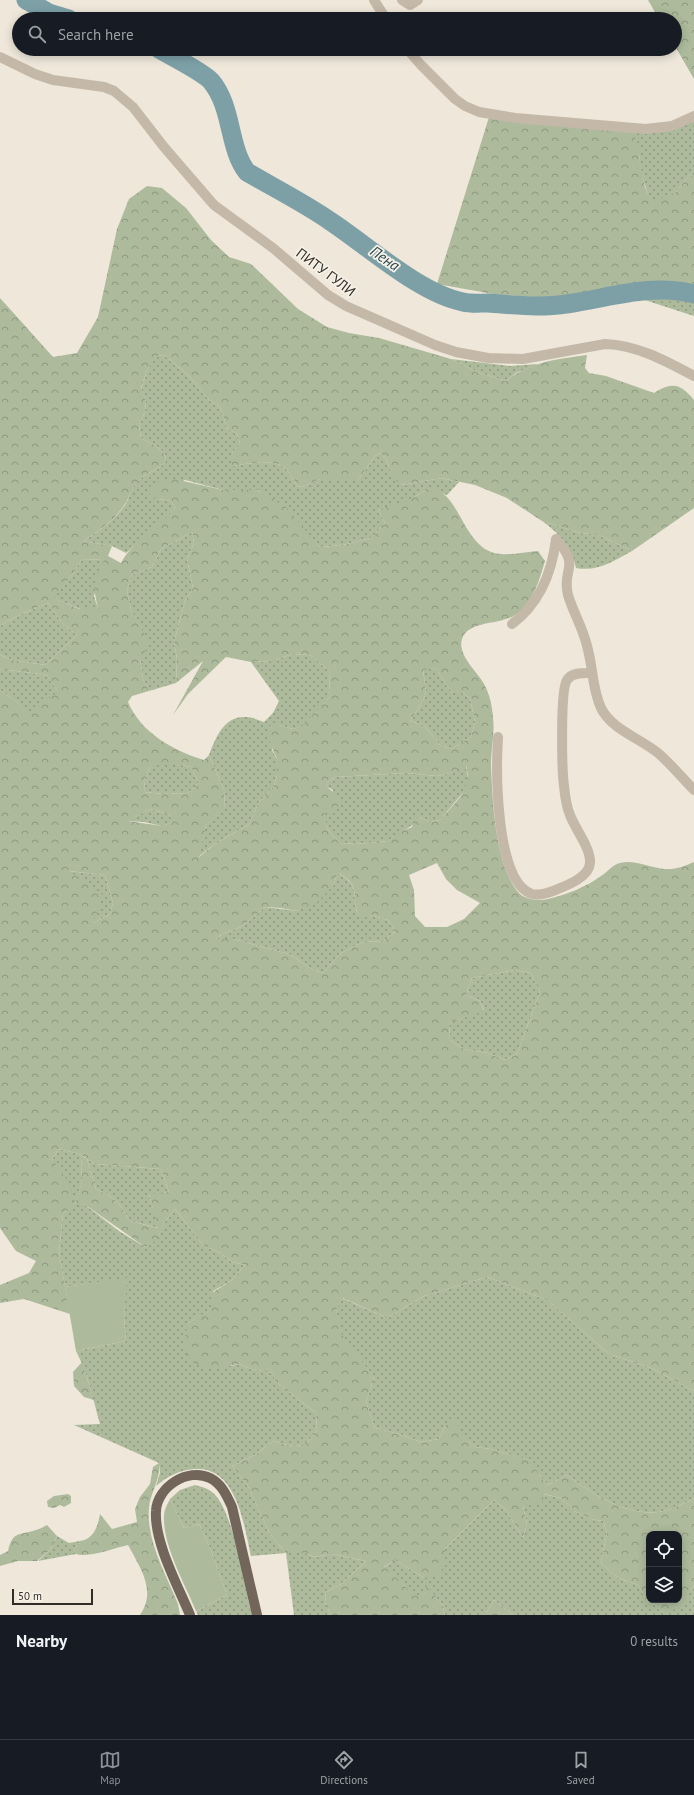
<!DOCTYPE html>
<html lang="en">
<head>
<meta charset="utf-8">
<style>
  :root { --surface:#171b24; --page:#242831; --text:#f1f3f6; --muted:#9ea1a6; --line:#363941; --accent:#8c9099 }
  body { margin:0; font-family:"PT Sans",sans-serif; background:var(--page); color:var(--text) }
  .controls { position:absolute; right:12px; bottom:12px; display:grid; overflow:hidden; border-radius:8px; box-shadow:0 2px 10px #0003 }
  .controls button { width:36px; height:36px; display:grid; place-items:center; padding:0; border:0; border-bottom:1px solid var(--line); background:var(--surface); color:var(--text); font:20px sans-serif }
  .scale { position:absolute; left:12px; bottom:10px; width:81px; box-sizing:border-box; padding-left:4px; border:2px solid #322c27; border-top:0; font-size:11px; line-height:14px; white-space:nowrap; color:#322c27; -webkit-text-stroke:3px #f6f1e6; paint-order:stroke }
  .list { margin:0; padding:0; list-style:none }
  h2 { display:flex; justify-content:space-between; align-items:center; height:52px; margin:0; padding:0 16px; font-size:17px }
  h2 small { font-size:13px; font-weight:400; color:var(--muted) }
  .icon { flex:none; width:22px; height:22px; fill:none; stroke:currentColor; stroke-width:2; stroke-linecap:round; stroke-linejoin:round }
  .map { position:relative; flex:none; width:694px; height:1615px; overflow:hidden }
  .search { position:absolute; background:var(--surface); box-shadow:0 2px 10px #0003; left:12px; right:12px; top:12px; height:44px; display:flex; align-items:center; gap:10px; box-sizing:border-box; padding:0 14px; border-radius:22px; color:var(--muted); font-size:15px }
  .sheet { height:124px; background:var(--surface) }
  nav { display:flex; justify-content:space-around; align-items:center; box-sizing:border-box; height:56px; border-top:1px solid var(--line); background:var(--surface); font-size:11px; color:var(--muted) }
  nav a { display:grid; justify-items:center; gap:2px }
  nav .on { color:var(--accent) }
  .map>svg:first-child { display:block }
  .grass { fill:url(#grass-dots) }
  .forest { fill:url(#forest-crowns); fill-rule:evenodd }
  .garden { fill:#adbb9c }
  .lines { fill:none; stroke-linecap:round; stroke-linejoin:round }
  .river { stroke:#7da0a7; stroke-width:19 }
  .minor { stroke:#c4b8a8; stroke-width:10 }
  .major { stroke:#72655a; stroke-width:10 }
  .labels { text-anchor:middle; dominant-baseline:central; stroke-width:3.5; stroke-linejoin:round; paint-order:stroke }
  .street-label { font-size:14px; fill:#322c27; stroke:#f6f1e6 }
  .water-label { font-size:15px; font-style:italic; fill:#22464e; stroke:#f6f1e6 }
</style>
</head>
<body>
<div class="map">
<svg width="694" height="1615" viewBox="0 0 694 1615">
  <defs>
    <pattern id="grass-dots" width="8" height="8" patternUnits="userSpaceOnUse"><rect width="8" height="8" fill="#adbb9c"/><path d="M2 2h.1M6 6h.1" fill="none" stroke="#8d987f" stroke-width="1.8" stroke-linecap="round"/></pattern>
    <pattern id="forest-crowns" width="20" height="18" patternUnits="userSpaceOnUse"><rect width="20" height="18" fill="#adbb9c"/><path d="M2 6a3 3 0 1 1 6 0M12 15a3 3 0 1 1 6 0" fill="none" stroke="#8d987f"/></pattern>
  </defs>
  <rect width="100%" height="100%" fill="#eee7da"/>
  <path class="grass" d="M 694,116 L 694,177 L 690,174 L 676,192 L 652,203 C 644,185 638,165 639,145 L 625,128 L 646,129 Z
    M 666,290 L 694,294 L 694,316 L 623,293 Z
    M 164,355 L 187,374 L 209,400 L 220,407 L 227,428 L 237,434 L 240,442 L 232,454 L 232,466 C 247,464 277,457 287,470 C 291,475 294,481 297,486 L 303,487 L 320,479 L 359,479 L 375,456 L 380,453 L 387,460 L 389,467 L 402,485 L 441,478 L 459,482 L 447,495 C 423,484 426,492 406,502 C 398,506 387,508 378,510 L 385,523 L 371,538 L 343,545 L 320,547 L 306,532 L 258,490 L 223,490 L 185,480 L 153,498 L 171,501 L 175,507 L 168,517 L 126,553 L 112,546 L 83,541 C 99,531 114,521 125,505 C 130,497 131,487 139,480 C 147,472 159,470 166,461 C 166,448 151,444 141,438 L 139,425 L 145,412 L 146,402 L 141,389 L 147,370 L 156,356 Z
    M 451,359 L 510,366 L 538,364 L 516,373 L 506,381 L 477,372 Z
    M 542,521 L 580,533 L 599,535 L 632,551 C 613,561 598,572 576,568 C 572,547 559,533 542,521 Z
    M 192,532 L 194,543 L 187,559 L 193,588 L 185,601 L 174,642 L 177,659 L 176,683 L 149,691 L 143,679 L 140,659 L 140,627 L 131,610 L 127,591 L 131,575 L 152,567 L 161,549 Z
    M 82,559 L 104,560 L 94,596 L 98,609 L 80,609 L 53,598 L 72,575 Z
    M 48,603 L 63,624 L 77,635 L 45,665 L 12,660 L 0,655 L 0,626 L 19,615 Z
    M 292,654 L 310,655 L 329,671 L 330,697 L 303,726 L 293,729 L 279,725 L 272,750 L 277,759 L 277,775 L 274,786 L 259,802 L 249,824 L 215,844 L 198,857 L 206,825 L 225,808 L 224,790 L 209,755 C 215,739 224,715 246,717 C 252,717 258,720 264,722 L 273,713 L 279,701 L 251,662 L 272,661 Z
    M 436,668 L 447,686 L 453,693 L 462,693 L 470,698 L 475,722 L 471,737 L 451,749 L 440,745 L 424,725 L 410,721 L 423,701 L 426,692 L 423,669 Z
    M 0,669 L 47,675 L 59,693 L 27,715 L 17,702 L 0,690 Z
    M 466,764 L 468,781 L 466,789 L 440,820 L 430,822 L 419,817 C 410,831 401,829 389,841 L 356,844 L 340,843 L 327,829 L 323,811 L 333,812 L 333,790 L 327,787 L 326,783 L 335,777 L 407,773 L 437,776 L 450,773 Z
    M 151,765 L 181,765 L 191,767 L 199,783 L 188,793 L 164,794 L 144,792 L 145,780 Z
    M 150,809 L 168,814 L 176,821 L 162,826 L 144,822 L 127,821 Z
    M 68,871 L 105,875 L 113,903 L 110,914 L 93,923 Z
    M 338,873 C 364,888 349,897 359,915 L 370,915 L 388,920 L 395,931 L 384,941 L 363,942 L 341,953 L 323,973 L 312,969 L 289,954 L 233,939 L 215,940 L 224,933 L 241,927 L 265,907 L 297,911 L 333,886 Z
    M 515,970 L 531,973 L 540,992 L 517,1054 L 505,1060 L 488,1053 L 464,1049 L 450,1040 L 449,1023 L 484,1010 L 480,1001 L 466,995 L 472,978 Z
    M 59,1149 L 79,1154 L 95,1164 L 161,1169 L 169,1192 L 149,1195 L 159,1228 L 130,1221 C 119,1202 116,1198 96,1189 L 87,1159 L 82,1159 C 80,1168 82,1171 82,1179 C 81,1188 78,1196 75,1204 L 84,1204 L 119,1231 L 145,1247 L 157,1239 L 164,1223 L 175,1209 L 203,1245 L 220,1253 L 232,1262 L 245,1265 L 231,1281 L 213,1291 L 214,1308 L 187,1324 L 231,1366 L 239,1364 L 251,1369 L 273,1373 L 275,1381 L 316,1413 L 317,1431 C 302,1451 295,1447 273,1441 L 258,1453 L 232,1466 L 248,1486 L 270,1534 L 286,1553 L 306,1553 L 314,1557 L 332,1554 L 366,1561 L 341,1584 L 326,1592 L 325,1602 L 330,1613 L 329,1615 L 294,1615 L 286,1553 L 251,1556 C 244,1526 237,1466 195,1469 C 179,1470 168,1476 156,1486 L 160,1473 L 159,1463 L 74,1425 L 100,1424 C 93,1399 88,1374 76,1351 L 126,1341 L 124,1318 L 126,1279 L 65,1287 L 59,1253 L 63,1214 L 75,1204 L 52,1159 Z
    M 487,1277 L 547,1300 L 609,1354 L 649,1367 L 694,1391 L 694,1499 C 683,1503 671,1510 659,1512 C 625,1516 593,1494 567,1475 L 548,1485 L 539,1475 L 532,1461 L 491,1449 L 475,1447 L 446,1424 L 439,1439 L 421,1442 L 399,1434 L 375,1428 L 366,1402 L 374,1378 L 341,1335 L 336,1310 L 342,1298 L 387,1318 L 424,1296 Z
    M 195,1485 C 202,1487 207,1488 212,1492 C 234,1509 244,1587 252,1615 L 198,1615 L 196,1611 L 227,1595 L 210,1548 L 199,1524 L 184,1528 L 170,1499 L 180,1490 Z
    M 543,1494 L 561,1498 L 576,1512 L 591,1519 L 603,1521 L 607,1532 L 601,1563 L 618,1578 L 638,1585 L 644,1596 L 664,1613 L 683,1604 L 694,1585 L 694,1615 L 513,1615 L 494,1600 L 485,1615 L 445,1615 L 442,1604 L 426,1586 L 426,1592 L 420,1597 L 412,1595 L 405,1586 L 383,1568 L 395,1560 L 424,1578 L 445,1549 L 494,1500 L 505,1509 L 523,1538 L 527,1524 L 523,1506 Z
    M 57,1536 L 69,1543 L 80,1541 L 74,1550 L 76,1554 L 38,1561 L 51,1549 Z"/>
  <path class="forest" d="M 648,0 L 694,0 L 694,79 L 675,46 L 675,19 L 659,19 Z
    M 490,114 L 625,128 L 635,138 L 639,145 L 639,157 L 645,187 L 652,202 L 676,192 L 690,174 L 694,177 L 694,289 L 672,284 L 645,284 L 556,299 L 493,294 L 437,284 Z
    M 147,186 L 162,188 L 186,208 L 211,240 L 229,257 L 251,264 L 298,309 L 327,327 L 349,333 L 379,338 L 451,359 L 477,372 L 506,381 C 529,362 558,359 587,355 L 585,368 L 589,373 L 606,376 L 654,393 C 672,382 680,383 694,400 L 694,508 L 632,551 L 599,535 L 580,533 L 542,521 L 507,498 L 475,485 L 441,478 L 402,485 L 392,477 L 387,460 L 380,453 L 375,456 L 359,479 L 320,479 L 303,487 L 297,486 C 294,481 291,475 287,470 C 277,457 247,464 232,466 L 232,454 L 240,442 L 237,434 L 227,428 L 220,407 L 209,400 L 187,374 L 164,355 L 157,356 L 147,370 L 141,388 L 146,402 L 145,412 L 139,425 L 141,438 C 151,444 166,448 166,461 C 159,470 147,472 139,480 C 132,487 130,496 125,504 C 115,520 99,531 83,541 L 112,546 L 108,556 L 121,563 C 133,540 160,528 175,507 L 171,501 L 153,498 L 148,492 L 150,486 L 170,478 L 223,490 L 257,490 L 286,507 L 320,547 L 343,545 L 371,538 L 385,523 L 378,510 C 392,506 405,503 418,495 C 423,492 427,488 434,489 C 461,495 464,552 501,554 C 513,555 526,552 538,551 L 545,561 C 539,581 533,603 515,615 C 501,625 468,620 462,639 C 457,655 477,671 484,684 C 490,695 492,705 493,718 C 495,733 491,748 491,763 C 492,797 495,869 520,894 C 527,900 539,901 548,899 C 566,895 586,887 601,876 C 606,873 610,868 615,865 C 630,857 649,868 665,869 C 675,870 685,866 694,862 L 694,1391 L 649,1367 L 609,1354 L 547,1300 L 487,1277 L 424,1296 L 387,1318 L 343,1298 L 336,1310 L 342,1335 L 374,1378 L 366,1402 L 375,1428 L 399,1434 L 421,1442 L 439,1439 L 446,1424 L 456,1418 L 462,1436 L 475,1447 L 491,1449 L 533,1461 L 539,1475 L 548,1485 L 567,1475 C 593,1494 625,1516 659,1512 C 671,1510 683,1503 694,1499 L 694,1585 L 683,1605 L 665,1614 L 644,1596 L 638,1585 L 618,1578 L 601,1563 L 607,1532 L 603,1521 L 591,1519 L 576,1512 L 561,1498 L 544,1494 L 542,1504 L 523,1506 L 527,1524 L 523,1538 L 505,1509 L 494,1500 L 445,1549 L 441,1576 L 424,1578 L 395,1560 L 384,1567 L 405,1586 L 413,1595 L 420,1596 L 426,1592 L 426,1585 L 442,1604 L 445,1615 L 329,1615 L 330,1613 L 325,1602 L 326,1592 L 341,1584 L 366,1561 L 332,1554 L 314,1557 L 306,1553 L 286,1553 L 270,1534 L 248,1486 L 232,1466 L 258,1453 L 273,1441 C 295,1447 302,1451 317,1431 L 316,1413 L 275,1381 L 273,1373 L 251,1369 L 239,1364 L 213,1369 L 199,1366 L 188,1357 L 184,1348 L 187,1324 L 213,1308 L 213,1292 L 231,1281 L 245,1265 L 232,1262 L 220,1253 L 203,1245 L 175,1209 L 164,1223 L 157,1240 L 145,1247 L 84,1204 L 75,1205 L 63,1214 L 59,1253 L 70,1314 L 24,1299 L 0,1303 L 0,1285 L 29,1273 L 36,1261 L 16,1251 L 0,1228 L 0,690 L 17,702 L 27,714 L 58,692 L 47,675 L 0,669 L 0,655 L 12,660 L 45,665 L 77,635 L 63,624 L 48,603 L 19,615 L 0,626 L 0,298 L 53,357 L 77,353 L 98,317 L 117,229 L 129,199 ZM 192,532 L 194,543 L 187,559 L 193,588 L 185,601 L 174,642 L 177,659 L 176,683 L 203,661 L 173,715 L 188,694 L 226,657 L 251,662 L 272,661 L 292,654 L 310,655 L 329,671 L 330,697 L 302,726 L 293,729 L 279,725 L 269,726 L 267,736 L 277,759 L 277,775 L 274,786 L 259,802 L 249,824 L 215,844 L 199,857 L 206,825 L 225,809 L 224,790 L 209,755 L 204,760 C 174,751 141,733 128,702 L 132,696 L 149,691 L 143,679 L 140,659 L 150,644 L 131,610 L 127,591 L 131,575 L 152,567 L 161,549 ZM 82,559 L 104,560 C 92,583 93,584 98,609 L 79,609 L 54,598 L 72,575 ZM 436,668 L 447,686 L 453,693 L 462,693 L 470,698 L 475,722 L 471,737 L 451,749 L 440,745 L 424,725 L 410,721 L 423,701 L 426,692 L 423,670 ZM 151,765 L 181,765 L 191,767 L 199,783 L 188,793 L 164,794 L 144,792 L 145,780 ZM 466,765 C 473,790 455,802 440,820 L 430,822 L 419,817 L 414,819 L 412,827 L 397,833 L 389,841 L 356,844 L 340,843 L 327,829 L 324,812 L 333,812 L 337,808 L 341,798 L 327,787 L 326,783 L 335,777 L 407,773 L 437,776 L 450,773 ZM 150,809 L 168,814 L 175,821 L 162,826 L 128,821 ZM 437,863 L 446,879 L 457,890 L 480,903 L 464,919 L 447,927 L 425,927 L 415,916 L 414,890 L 409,875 ZM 69,871 L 105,875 L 113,903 L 110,914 L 93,923 L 103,895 ZM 338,873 C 364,887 349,897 359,915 L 370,915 L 388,920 L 395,931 L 384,941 L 363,942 L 341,953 L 323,973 L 312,969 L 289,954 L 233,939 L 216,939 L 224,933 L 241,927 L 265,907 L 280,908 L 297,911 L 319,901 L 333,886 ZM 515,970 L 531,973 L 540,992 L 517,1054 L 505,1060 L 488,1053 L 464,1049 L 450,1040 L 449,1023 L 484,1011 L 480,1001 L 466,995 L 472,978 ZM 59,1149 L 79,1154 L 86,1158 L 82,1159 C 80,1168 82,1170 82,1178 C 81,1187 78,1196 75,1204 L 68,1181 L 52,1159 ZM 87,1159 L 95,1164 L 161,1169 L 169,1192 L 149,1194 L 158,1228 L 130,1221 C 119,1202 116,1198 96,1189 ZM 649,1534 L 679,1534 L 679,1600 L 649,1600 Z
    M 82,1362 L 94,1400 L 84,1397 L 74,1386 L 73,1372 Z
    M 159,1463 C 161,1480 150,1492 149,1508 C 146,1541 166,1574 178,1604 L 180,1615 L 140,1615 C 157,1591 140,1567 128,1545 C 114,1548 90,1558 76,1554 L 74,1550 L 80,1541 C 94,1539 98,1526 100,1514 L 112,1529 L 137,1522 L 135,1509 L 140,1497 L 150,1484 L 153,1467 Z
    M 68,1494 L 71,1496 L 71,1503 L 64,1507 L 60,1505 L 54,1508 L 48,1507 L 47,1501 L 54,1496 Z
    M 47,1525 L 57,1536 L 51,1549 L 37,1561 L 18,1561 L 0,1566 L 0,1555 L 8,1551 C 13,1530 19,1536 36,1530 C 40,1529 43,1527 47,1525 Z
    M 494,1600 L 513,1615 L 485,1615 Z"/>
  <path class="garden" d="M 127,1278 L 124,1318 L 126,1341 L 76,1351 L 65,1287 Z
    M 170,1499 L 184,1528 L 199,1524 L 210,1548 L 227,1595 L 196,1611 C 185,1584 163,1546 164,1517 C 164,1510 167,1505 170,1499 Z"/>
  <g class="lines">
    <path class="river" d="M 26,0 L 49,13 L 69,19
      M 159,49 C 171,56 203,72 211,81 C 233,107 228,148 247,172 C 274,188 304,203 330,221 C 368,246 419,293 463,302 C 471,304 480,303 488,303 C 504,304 520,306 536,306 C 589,307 641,280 694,294"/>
    <path class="minor" d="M 374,0 L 386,19
      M 402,0 L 410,5 L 418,0
      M 407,49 L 421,65 L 455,99 L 465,106 L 479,112 L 515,118 L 646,129 L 672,126 L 694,116
      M 0,57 L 35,74 L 53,80 L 104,87 L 114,91 L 133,107 L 164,147 L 214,205 L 273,248 L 328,295 L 346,306 L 435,345 L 456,352 L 488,358 L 523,359 L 605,344 C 637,345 666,361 694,376
      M 556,539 C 582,568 561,568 568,595 C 573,612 583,628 587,646 C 593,666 592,689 601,708 C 612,730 640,738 658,753 C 671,764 682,778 694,790
      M 512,624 C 539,604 552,572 556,539
      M 498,737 C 496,770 495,882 532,894 C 539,896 547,893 553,891 C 565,886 589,878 590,863 C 591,848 575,829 570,815 C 566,806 565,796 564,786 C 562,771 560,690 567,680 C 572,672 584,673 592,673"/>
    <path class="major" d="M 190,1615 C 178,1586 154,1542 156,1511 C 157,1487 188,1467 210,1478 C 222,1484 227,1496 232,1507 L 257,1615"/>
  </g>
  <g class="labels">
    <g class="street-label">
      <text transform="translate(326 272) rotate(37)">ПИТУ ГУЛИ</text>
    </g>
    <g class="water-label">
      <text transform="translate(385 258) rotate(34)">Пена</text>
    </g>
  </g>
</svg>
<div class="controls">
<button><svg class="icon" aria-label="locate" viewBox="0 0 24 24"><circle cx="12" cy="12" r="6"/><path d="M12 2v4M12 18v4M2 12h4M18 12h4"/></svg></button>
<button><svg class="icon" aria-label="layers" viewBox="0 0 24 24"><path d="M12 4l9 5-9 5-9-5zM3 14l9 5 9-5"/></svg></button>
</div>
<div class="scale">50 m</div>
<div class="search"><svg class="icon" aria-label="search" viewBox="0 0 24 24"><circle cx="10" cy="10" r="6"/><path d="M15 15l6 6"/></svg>Search here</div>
</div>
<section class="sheet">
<h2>Nearby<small>0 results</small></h2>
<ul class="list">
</ul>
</section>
<nav>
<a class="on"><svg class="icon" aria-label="map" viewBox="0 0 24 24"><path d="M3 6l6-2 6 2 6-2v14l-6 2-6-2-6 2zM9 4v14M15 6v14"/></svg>Map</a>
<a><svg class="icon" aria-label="directions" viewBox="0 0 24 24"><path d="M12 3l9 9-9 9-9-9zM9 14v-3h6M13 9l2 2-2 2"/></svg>Directions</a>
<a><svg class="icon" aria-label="saved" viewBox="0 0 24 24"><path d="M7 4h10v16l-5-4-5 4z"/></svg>Saved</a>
</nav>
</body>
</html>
